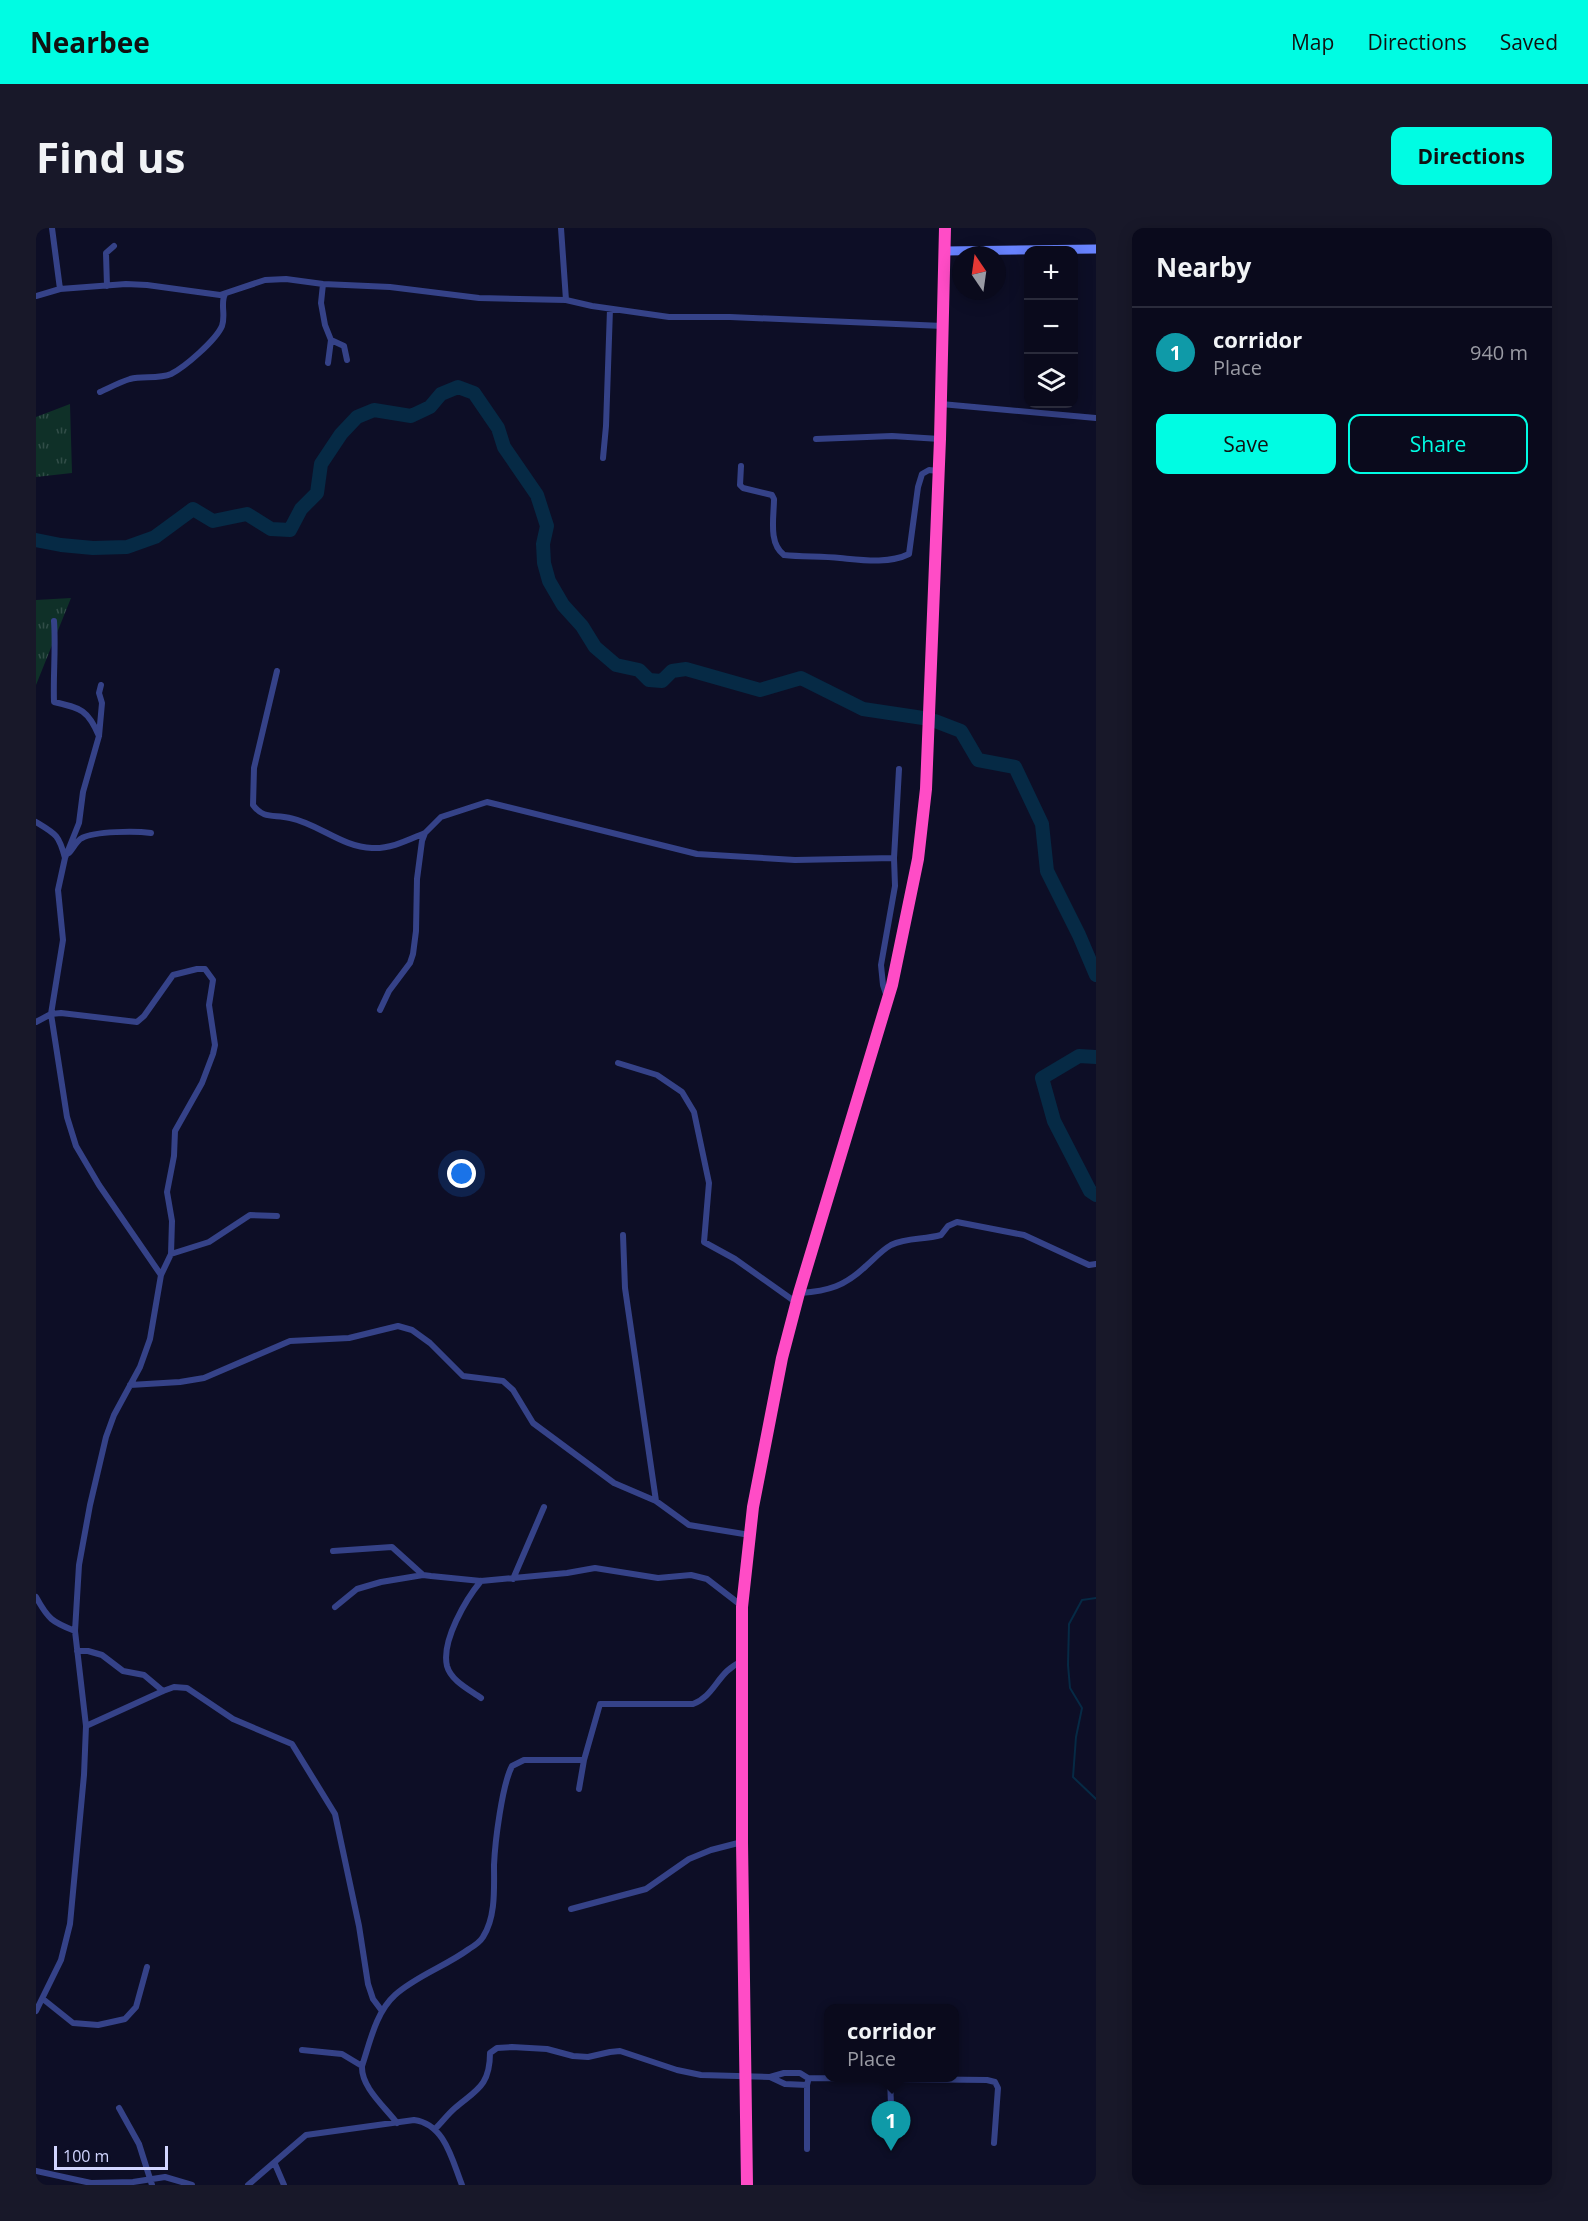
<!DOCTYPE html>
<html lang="en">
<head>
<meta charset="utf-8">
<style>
  :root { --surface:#0a0a1c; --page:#181829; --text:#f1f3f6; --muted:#999aa3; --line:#2a2b3b; --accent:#00fce3 }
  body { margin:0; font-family:"Open Sans",sans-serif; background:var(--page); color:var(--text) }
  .controls { position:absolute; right:18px; top:18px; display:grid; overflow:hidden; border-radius:12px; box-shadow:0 3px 15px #0003 }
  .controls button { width:54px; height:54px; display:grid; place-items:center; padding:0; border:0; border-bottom:2px solid var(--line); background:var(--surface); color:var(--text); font:30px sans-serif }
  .compass { position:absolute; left:916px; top:18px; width:54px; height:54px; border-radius:50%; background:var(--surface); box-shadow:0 3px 15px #0003; rotate:347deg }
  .scale { position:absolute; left:18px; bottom:15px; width:114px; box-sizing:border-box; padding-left:6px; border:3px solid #d1d5ff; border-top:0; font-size:16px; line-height:21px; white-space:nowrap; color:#d1d5ff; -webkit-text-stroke:4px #0d0e26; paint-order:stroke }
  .you { position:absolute; left:426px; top:946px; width:21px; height:21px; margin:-15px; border:4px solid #fff; border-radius:50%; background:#1a73e8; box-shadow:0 0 0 9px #1a73e833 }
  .badge { display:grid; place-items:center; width:39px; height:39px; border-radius:50%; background:var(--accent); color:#fff; font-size:20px; font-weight:700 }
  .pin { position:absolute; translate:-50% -50px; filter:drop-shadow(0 2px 3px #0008) }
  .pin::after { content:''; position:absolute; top:32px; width:21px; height:18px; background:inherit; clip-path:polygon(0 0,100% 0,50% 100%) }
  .popup { position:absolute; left:788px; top:1776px; width:135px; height:78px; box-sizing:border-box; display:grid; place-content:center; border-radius:12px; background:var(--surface); filter:drop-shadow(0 2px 4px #0005); font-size:20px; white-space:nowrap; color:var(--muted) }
  .popup b { font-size:22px; color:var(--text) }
  .popup::after { content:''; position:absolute; left:50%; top:100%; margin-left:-12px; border:12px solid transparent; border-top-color:var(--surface) }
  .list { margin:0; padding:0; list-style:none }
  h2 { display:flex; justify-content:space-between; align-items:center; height:78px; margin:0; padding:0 24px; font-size:26px }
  h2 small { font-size:20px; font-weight:400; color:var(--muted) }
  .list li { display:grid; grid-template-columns:39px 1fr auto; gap:18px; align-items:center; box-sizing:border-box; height:90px; padding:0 24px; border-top:2px solid var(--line) }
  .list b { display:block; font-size:22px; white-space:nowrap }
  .list p { margin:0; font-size:20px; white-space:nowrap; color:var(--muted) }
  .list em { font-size:20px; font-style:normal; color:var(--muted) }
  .actions { display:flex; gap:12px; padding:18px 24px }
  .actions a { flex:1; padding:14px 0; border:2px solid var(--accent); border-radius:12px; text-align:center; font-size:21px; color:var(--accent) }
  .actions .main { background:var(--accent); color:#111 }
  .icon { flex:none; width:33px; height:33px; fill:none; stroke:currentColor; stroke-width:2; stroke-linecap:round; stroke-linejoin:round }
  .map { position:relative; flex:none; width:1060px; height:1957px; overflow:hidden; border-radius:12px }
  header { display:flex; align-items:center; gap:36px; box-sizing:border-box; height:84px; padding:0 30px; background:var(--accent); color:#111 }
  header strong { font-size:28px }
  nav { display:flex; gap:33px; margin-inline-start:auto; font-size:21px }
  .intro { display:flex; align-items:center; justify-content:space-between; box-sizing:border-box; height:144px; padding:0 36px }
  h1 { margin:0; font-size:42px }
  .button { padding:15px 27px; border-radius:12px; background:var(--accent); color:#111; font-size:21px; font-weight:700 }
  main { display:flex; gap:36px; padding:0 36px }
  aside { flex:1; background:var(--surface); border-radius:12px; box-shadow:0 3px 15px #0003 }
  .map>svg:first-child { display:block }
  .grass { fill:url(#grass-tufts) }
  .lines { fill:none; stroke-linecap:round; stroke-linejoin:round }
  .stream { stroke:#062a45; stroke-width:2 }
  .river { stroke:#062a45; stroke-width:14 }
  .street { stroke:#354288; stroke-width:6 }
  .secondary { stroke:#6883ff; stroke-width:9 }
  .highway { stroke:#ff4cc6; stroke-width:12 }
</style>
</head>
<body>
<header>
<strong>Nearbee</strong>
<nav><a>Map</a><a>Directions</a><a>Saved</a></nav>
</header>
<div class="intro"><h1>Find us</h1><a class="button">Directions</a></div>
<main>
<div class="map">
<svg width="1060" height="1957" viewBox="0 0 1060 1957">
  <defs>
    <pattern id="grass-tufts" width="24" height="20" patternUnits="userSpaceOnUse" patternTransform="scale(1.5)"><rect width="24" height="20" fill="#0f3028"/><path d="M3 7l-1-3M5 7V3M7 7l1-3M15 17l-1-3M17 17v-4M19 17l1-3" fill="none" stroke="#314d48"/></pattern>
  </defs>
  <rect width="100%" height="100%" fill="#0d0e26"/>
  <path class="grass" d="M 34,176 L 36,245 L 0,249 L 0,189 Z
    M 35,370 L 0,457 L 0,372 Z"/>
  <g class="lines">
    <path class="stream" d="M 1060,1370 L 1046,1372 L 1033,1396 L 1032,1437 L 1034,1460 L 1046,1480 L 1040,1509 L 1037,1549 L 1060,1571"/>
    <path class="river" d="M 0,312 L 25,317 L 57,320 L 91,319 L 119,309 L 157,281 L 177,293 L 211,286 L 235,301 L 254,302 L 265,281 L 281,265 L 285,236 L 305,206 L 321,189 L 338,182 L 375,188 L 394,179 L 405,166 L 422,159 L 438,165 L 462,200 L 468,219 L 501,267 L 511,298 L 507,316 L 508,335 L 513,353 L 527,377 L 546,398 L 559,419 L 580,437 L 603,442 L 613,452 L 626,453 L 636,443 L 650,441 L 724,462 L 765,450 L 827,481 L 887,490
      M 899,493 L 925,503 L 942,532 L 979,539 L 1006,596 L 1011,643 L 1043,707 L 1060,747
      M 1060,829 L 1043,828 L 1006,850 L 1018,893 L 1054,963 L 1060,967"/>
    <path class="street" d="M 16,0 L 24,61
      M 525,0 L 530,72
      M 287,56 L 285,75 L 289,97 L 295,112 L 292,135
      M 71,58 L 70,25 L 78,18
      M 0,68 L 24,61 L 90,56 L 111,57 L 184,67 L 229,52 L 250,51 L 287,56 L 354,59 L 443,70 L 530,72 L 556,78 L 633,89 L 694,89 L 907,98
      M 295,112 L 308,118 L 311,132
      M 64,164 C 73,160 84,154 94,151 C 107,148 123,151 135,146 C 149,139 180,112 186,98 C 190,87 184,75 189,66
      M 905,176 L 1060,190
      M 780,211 L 856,208 L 904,211
      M 567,230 L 570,198 L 574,81
      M 705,238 L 704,257 L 707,260 L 736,267 L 738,271 C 738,289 732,315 748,327 C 766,329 785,328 804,330 C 826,332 853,336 873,326 L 882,259 L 886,246 L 893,242 L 902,243
      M 18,393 C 20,420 17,447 18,474 C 45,480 52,482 63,508
      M 241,443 L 218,540 L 217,577 C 228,592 238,586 254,590 C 283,596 306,619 336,620 C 355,621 372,612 389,605
      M 65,457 L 63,465 L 66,475 L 63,508 L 47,564 L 43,595 L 29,630 L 22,662 L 27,712 L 15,786 L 31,889 L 40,918 L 63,957 L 125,1047
      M 0,594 C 20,606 23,607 29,630
      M 33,625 C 37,621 41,612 46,610 C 59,603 100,603 115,605
      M 851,769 L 847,757 L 845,737 L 859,658 L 858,630 L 863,541
      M 344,782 L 353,763 L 374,735 L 377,726 L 380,703 L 381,651 L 386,613 L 389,605 L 405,589 L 451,574 L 661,626 L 759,632 L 858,630
      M 0,794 L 15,786 L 25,785 L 101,794 L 108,788 L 137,747 L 161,741 L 169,741 L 177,752 L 173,777 L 179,817 L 177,826 L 166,855 L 139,903 L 138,928 L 131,964 L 136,993 L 135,1026 L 125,1047 L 114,1111 L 104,1139 L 78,1187 L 70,1209 L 54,1277 L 43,1337 L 39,1403 L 50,1498 L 48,1547 L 34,1696 L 25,1732 L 0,1783
      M 582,835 L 621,847 L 646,864 L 658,884 L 673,955 L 668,1014 L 699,1031 L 761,1075
      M 587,1007 L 589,1060 L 620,1273
      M 135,1026 L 173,1014 L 214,987 L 241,988
      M 764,1065 C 793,1063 809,1058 830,1038 C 838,1031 846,1022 855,1017 C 871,1009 888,1012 905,1007 L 912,998 L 921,994 L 988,1007 L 1053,1037 L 1060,1036
      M 94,1157 L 144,1154 L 168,1150 L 254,1113 L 313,1110 L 362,1098 L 376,1102 L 394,1115 L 427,1148 L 467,1153 L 477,1162 L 497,1195 L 578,1255 L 620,1273 L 653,1297 L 714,1307
      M 297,1323 L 356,1319 L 387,1347 L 395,1348 L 445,1353 L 531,1345 L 559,1340 L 622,1350 L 655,1347 L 671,1351 L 706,1378
      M 477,1351 L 508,1279
      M 445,1353 C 430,1371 405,1413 411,1438 C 415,1453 434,1462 445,1470
      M 0,1369 C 12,1391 16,1394 39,1403
      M 299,1379 L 321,1361 L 345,1354 L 387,1347
      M 41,1423 L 52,1423 L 66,1427 L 87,1443 L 108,1447 L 127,1463
      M 50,1498 L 127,1463 L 138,1459 L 151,1460 L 197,1491 L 256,1516 L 299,1586 L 323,1698 L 332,1756 L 337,1771 L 346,1783
      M 543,1561 L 548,1532 L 564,1476 L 657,1476 C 679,1468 682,1443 705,1434
      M 535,1681 L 610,1661 L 653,1631 L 675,1622 L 706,1614
      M 7,1771 L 37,1795 L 62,1797 L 89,1791 L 100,1779 L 111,1739
      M 266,1822 L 306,1826 L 326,1838
      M 734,1849 L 749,1856 L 771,1857 L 772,1853
      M 854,1851 L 855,1877
      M 83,1880 L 103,1916 L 116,1957
      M 361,1895 C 348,1878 325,1859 326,1838 C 334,1814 340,1784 359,1767 C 380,1748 410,1738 433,1721 C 438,1718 444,1714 447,1709 C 460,1689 458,1660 458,1637 C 459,1614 466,1557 476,1538 L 488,1532 L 548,1532
      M 399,1901 C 406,1894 412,1886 419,1880 C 440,1862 454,1858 454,1825 L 461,1820 L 476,1819 L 511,1821 L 537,1828 L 552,1829 L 574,1824 L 584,1823 L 641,1842 L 665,1847 L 734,1849 L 748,1845 L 764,1845 L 772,1850 L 951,1852 L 959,1854 L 962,1860 L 958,1915
      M 771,1921 L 771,1857
      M 239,1936 L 248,1957
      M 0,1943 L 55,1955 L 97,1954 L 129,1949 L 156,1957
      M 212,1957 L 270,1907 L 378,1892 C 409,1896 416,1932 426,1957"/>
    <path class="secondary" d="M 909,23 L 1060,21"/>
    <path class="highway" d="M 711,1957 L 706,1614 L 706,1379 L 717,1279 L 746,1130 L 763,1065 L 856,757 L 882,631 L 890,561 L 904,211 L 909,0"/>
  </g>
</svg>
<div class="controls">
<button>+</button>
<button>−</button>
<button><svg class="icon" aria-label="layers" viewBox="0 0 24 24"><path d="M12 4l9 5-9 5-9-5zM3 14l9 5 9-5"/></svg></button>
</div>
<svg class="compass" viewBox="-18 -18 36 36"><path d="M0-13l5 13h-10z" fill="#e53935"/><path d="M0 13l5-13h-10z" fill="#999aa3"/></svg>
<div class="scale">100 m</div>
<div class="you"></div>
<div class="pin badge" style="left:855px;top:1923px;background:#0f9aa8">1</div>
<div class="popup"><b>corridor</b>Place</div>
</div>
<aside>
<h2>Nearby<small></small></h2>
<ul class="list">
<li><span class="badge" style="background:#0f9aa8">1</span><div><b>corridor</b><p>Place</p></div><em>940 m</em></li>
</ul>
<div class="actions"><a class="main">Save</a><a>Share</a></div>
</aside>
</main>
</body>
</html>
